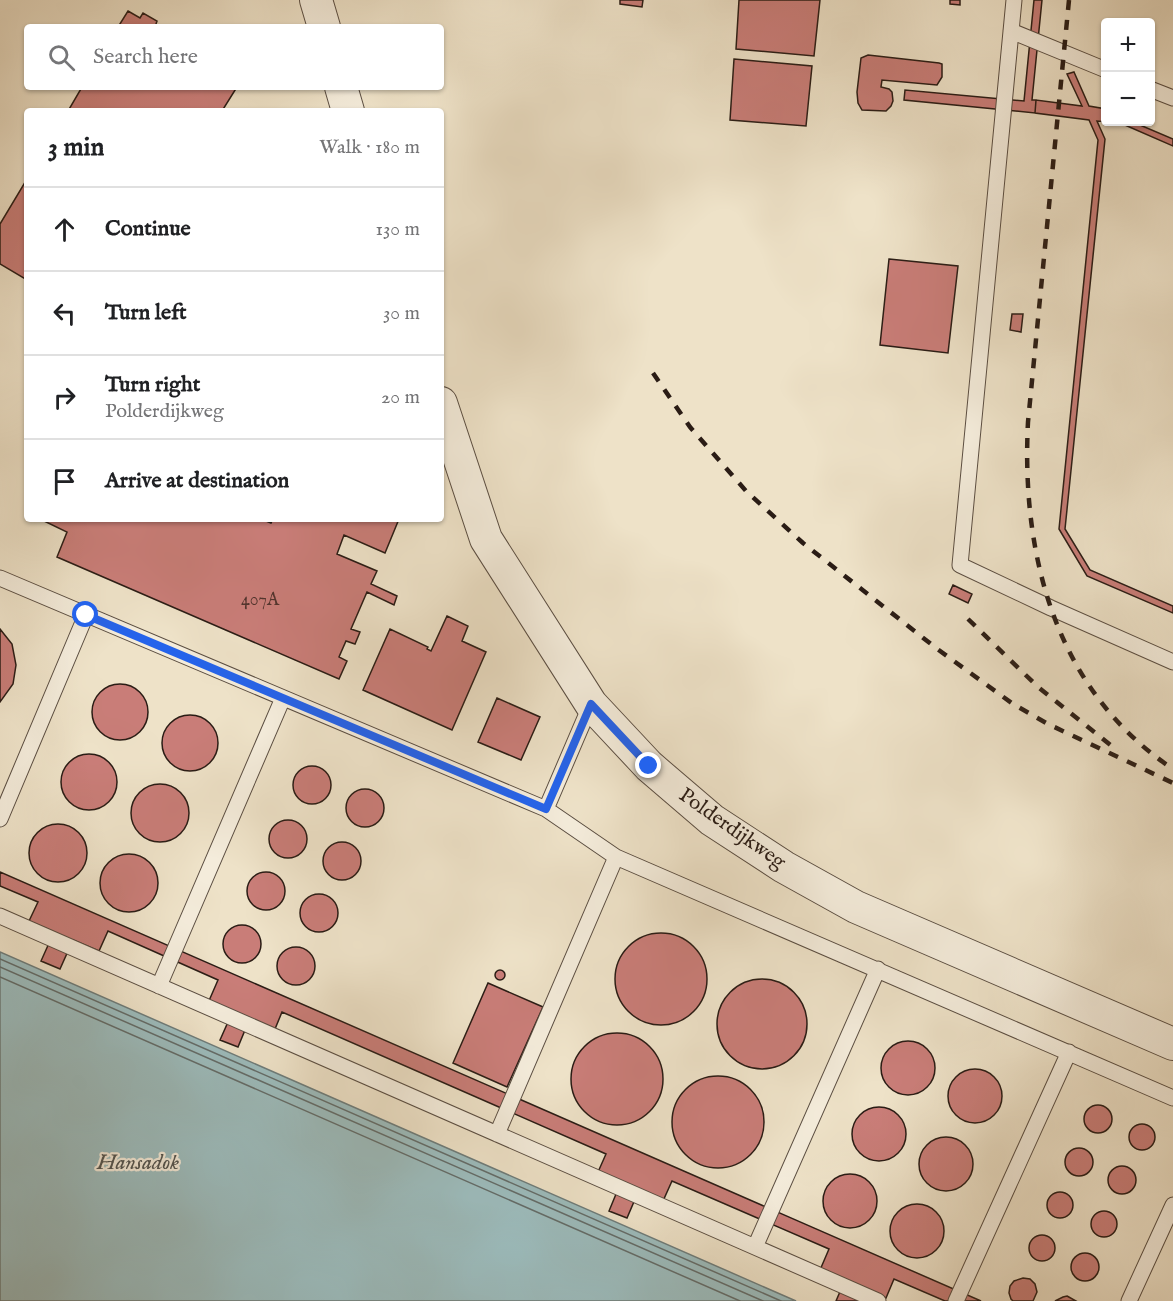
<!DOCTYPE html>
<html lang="en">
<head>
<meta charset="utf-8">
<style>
  :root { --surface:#fff; --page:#f2f2f2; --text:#202124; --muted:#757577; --line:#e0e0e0 }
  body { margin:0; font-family:"IM FELL English",serif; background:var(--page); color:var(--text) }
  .controls { position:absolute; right:18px; top:18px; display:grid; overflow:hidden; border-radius:6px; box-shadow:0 2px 4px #0004 }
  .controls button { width:54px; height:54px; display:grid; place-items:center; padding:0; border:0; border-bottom:2px solid var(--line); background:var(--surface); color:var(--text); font:30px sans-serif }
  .stop { position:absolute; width:18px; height:18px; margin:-14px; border:4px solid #2563eb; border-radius:50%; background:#fff }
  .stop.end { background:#2563eb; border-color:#fff; box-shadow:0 2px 6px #0008 }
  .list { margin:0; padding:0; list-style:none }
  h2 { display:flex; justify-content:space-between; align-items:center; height:78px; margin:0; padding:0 24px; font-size:26px }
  h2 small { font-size:20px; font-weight:400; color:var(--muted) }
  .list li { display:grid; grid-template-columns:39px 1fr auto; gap:18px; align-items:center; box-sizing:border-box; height:84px; padding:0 24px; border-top:2px solid var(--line) }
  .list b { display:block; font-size:22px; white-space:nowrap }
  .list p { margin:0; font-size:20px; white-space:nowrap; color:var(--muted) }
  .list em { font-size:20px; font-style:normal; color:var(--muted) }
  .icon { flex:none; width:33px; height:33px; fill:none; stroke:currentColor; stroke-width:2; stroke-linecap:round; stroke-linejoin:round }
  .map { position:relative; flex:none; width:1173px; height:1301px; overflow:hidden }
  .search { position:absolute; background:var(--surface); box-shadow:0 2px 4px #0004; left:24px; top:24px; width:420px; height:66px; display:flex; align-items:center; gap:15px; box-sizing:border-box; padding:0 21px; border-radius:6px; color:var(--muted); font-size:22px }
  .panel { position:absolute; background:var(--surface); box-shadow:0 2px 4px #0004; left:24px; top:108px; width:420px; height:414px; border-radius:6px }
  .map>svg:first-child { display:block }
  .water { fill:#9cbcbd; stroke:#6e7c7a; stroke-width:1.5 }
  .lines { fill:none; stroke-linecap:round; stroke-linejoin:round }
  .shore { stroke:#636c69; stroke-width:1.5 }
  .building { fill:#c97d78; stroke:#2a1c15; stroke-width:1.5 }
  .service-casing { stroke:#5b4e42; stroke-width:17 }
  .minor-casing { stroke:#5b4e42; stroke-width:34 }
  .service { stroke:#f4ecdb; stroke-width:15 }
  .minor { stroke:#f4ecdb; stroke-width:32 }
  .rail { stroke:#2a1c15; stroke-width:4.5; stroke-dasharray:10 10; stroke-linecap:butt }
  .route { stroke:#2563eb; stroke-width:8 }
  .labels { text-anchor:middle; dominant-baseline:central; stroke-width:4.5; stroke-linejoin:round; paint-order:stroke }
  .number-label { font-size:18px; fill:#52342e }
  .street-label { font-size:21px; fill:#2a1c15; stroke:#f4ecdb }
  .water-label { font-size:22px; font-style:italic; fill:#525450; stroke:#f4ecdb }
</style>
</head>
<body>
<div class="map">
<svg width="1173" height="1301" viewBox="0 0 1173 1301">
  <rect width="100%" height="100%" fill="#eee2c8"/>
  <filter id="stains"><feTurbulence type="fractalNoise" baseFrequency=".00333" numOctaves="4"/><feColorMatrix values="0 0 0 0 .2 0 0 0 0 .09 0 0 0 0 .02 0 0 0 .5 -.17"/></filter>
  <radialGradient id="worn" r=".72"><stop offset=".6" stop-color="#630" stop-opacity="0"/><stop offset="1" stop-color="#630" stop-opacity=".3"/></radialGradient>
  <path class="water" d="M 0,952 L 796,1301 L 0,1301 Z"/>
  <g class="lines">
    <path class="shore" d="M 0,959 L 781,1301
      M 0,967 L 763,1301
      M 0,977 L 740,1301"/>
  </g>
  <path class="building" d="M 620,0 L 643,0 L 642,7 L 620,4 Z
    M 739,0 L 820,0 L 814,56 L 736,49 Z
    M 950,0 L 960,0 L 960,5 L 950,4 Z
    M 1034,0 L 1042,0 L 1032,100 L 1036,100 L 1035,113 L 904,100 L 905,90 L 1024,101 Z
    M 128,11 L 140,18 L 143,13 L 157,21 L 155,27 L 118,27 Z
    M 868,55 L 939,63 L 942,64 L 942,77 L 937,85 L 882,80 L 881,87 L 889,89 L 892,92 L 893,101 L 891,106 L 886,111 L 862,110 L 858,103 L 857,92 L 861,58 Z
    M 734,59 L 812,66 L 806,126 L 730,120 Z
    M 1074,72 L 1089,106 L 1106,109 L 1106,122 L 1110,122 L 1109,122 L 1097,121 L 1105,139 L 1065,529 L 1090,570 L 1173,606 L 1173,613 L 1087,576 L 1059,529 L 1098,140 L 1089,120 L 1035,113 L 1036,100 L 1082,106 L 1067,74 Z
    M 82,87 L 237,87 L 222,111 L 68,111 Z
    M 1118,122 L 1133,122 L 1173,139 L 1173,146 Z
    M 27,179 L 27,280 L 0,264 L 0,224 Z
    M 889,259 L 958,266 L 948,353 L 880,345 Z
    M 1012,314 L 1023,314 L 1021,332 L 1010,330 Z
    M 42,519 L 261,519 L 271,523 L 273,519 L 399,519 L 385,553 L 344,535 L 337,554 L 377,571 L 371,584 L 397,596 L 394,605 L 367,592 L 351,629 L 360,632 L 355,644 L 346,641 L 339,657 L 347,661 L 339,679 L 57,557 L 67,532 L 42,520 Z
    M 953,585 L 972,594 L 968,603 L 949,594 Z
    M 447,616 L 468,626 L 462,641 L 486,652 L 452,730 L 363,690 L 390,629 L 428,647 L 427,649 L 431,651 Z
    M 0,629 L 12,644 L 16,665 L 13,684 L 0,702 Z
    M92 712a28 28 0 1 1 56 0a28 28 0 1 1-56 0Z
    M 497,698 L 540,717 L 521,760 L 478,742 Z
    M162 743a28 28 0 1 1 56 0a28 28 0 1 1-56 0Z
    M61 782a28 28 0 1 1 56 0a28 28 0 1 1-56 0Z
    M293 785a19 19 0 1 1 38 0a19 19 0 1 1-38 0Z
    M131 813a29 29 0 1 1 58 0a29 29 0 1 1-58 0Z
    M346 808a19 19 0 1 1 38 0a19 19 0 1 1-38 0Z
    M269 839a19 19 0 1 1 38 0a19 19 0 1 1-38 0Z
    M29 853a29 29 0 1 1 58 0a29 29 0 1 1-58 0Z
    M323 861a19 19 0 1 1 38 0a19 19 0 1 1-38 0Z
    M100 883a29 29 0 1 1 58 0a29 29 0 1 1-58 0Z
    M247 891a19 19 0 1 1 38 0a19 19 0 1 1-38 0Z
    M 0,872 L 981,1301 L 945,1301 L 894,1279 L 886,1298 L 863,1287 L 856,1301 L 836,1301 L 845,1280 L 820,1270 L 829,1249 L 672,1181 L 663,1201 L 639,1190 L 627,1218 L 609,1211 L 621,1182 L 598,1172 L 606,1154 L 282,1012 L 275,1029 L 250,1018 L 238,1047 L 220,1040 L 232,1013 L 208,1003 L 218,980 L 108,931 L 99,951 L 73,940 L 60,969 L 41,961 L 54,932 L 29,921 L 38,902 L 0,886 Z
    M300 913a19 19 0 1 1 38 0a19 19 0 1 1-38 0Z
    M223 944a19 19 0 1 1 38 0a19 19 0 1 1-38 0Z
    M615 979a46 46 0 1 1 92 0a46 46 0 1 1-92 0Z
    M277 966a19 19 0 1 1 38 0a19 19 0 1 1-38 0Z
    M495 975a5 5 0 1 1 10 0a5 5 0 1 1-10 0Z
    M717 1024a45 45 0 1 1 90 0a45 45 0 1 1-90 0Z
    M 488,983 L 543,1007 L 507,1087 L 453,1063 Z
    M571 1079a46 46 0 1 1 92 0a46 46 0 1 1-92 0Z
    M881 1068a27 27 0 1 1 54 0a27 27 0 1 1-54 0Z
    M948 1096a27 27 0 1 1 54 0a27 27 0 1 1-54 0Z
    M672 1122a46 46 0 1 1 92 0a46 46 0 1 1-92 0Z
    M1084 1119a14 14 0 1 1 28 0a14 14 0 1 1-28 0Z
    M852 1134a27 27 0 1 1 54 0a27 27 0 1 1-54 0Z
    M1129 1137a13 13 0 1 1 26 0a13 13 0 1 1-26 0Z
    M919 1164a27 27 0 1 1 54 0a27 27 0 1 1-54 0Z
    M1065 1162a14 14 0 1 1 28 0a14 14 0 1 1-28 0Z
    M1108 1180a14 14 0 1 1 28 0a14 14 0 1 1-28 0Z
    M823 1201a27 27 0 1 1 54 0a27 27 0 1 1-54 0Z
    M1047 1205a13 13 0 1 1 26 0a13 13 0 1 1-26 0Z
    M890 1231a27 27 0 1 1 54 0a27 27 0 1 1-54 0Z
    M1091 1224a13 13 0 1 1 26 0a13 13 0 1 1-26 0Z
    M1029 1248a13 13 0 1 1 26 0a13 13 0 1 1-26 0Z
    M1071 1267a14 14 0 1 1 28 0a14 14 0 1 1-28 0Z
    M 1023,1278 L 1030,1279 L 1035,1284 L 1037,1292 L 1033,1301 L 1013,1301 L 1011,1299 L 1009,1293 L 1010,1286 L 1014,1281 Z
    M 1067,1296 L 1076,1301 L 1055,1301 L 1063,1297 Z"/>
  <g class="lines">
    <g class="service-casing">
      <path id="service" d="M 1014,0 L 960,565 L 1051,608 L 1173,662
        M 1011,31 L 1106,70
        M 1150,89 L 1173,98
        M 0,578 L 546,809 L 616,857 L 1173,1098
        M 546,809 L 591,704
        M 0,819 L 86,615
        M 0,916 L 878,1301
        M 159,986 L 283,698
        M 497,1134 L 616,857
        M 755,1247 L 878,969
        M 956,1301 L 1069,1052
        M 1129,1301 L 1173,1205"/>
    </g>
    <g class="minor-casing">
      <path id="minor" d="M 316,0 L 324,27
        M 341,87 L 348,111
        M 441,403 L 486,539 L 591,704 L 649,766 L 712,820 L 784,867 L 856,907 L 1173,1044"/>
    </g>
    <use href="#service" class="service"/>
    <use href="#minor" class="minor"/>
    <path class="rail" d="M 1069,0 L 1028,422 C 1021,556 1056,691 1173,769
      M 653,373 L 690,427 L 746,491 L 803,543 L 936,648 L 1013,704 L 1048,724 L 1173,783
      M 968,619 L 1038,687 L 1118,751"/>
  </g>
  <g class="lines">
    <path class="route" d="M 86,615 L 546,809 L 591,704 L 649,766"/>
  </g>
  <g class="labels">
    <g class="number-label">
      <text x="260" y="600">407A</text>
    </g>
    <g class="street-label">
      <text transform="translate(732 829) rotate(35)">Polderdijkweg</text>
    </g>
    <g class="water-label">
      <text x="138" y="1163">Hansadok</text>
    </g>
  </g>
  <rect width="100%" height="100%" filter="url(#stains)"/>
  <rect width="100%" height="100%" fill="url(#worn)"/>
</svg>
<div class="controls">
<button>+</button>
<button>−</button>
</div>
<div class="stop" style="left:86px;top:615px"></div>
<div class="stop end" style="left:649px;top:766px"></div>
<div class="search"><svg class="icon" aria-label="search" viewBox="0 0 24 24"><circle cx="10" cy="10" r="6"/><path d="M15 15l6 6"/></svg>Search here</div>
<section class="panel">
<h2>3 min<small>Walk · 180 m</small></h2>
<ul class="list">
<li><svg class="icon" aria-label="ahead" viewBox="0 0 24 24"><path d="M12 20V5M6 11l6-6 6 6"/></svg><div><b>Continue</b></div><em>130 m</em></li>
<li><svg class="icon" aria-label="left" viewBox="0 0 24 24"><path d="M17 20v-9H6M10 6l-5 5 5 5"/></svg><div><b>Turn left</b></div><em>30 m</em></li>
<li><svg class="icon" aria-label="right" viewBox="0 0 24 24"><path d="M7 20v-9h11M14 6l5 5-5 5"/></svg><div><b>Turn right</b><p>Polderdijkweg</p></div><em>20 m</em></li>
<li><svg class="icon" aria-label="arrive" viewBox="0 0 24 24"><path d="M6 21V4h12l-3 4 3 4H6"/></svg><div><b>Arrive at destination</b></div></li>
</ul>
</section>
</div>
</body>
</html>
